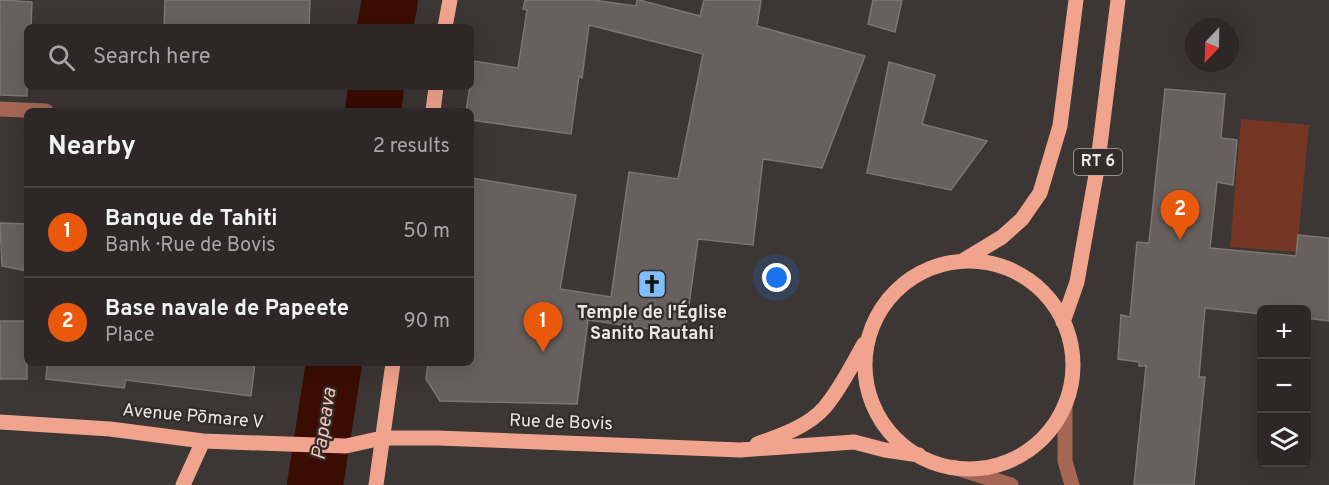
<!DOCTYPE html>
<html lang="en">
<head>
<meta charset="utf-8">
<style>
  :root { --surface:#2d2827; --page:#393433; --text:#f1f3f6; --muted:#a7a6a7; --line:#484444; --accent:#ea580c }
  body { margin:0; font-family:Overpass,sans-serif; background:var(--page); color:var(--text) }
  .controls { position:absolute; right:18px; bottom:18px; display:grid; overflow:hidden; border-radius:9px; box-shadow:0 6px 24px #0002 }
  .controls button { width:54px; height:54px; display:grid; place-items:center; padding:0; border:0; border-bottom:2px solid var(--line); background:var(--surface); color:var(--text); font:30px sans-serif }
  .compass { position:absolute; left:1185px; top:18px; width:54px; height:54px; border-radius:50%; background:var(--surface); box-shadow:0 6px 24px #0002; rotate:202deg }
  .you { position:absolute; left:777px; top:278px; width:21px; height:21px; margin:-15px; border:4px solid #fff; border-radius:50%; background:#1a73e8; box-shadow:0 0 0 9px #1a73e833 }
  .badge { display:grid; place-items:center; width:39px; height:39px; border-radius:50%; background:var(--accent); color:#fff; font-size:20px; font-weight:700 }
  .pin { position:absolute; translate:-50% -50px; filter:drop-shadow(0 2px 3px #0008) }
  .pin::after { content:''; position:absolute; top:32px; width:21px; height:18px; background:inherit; clip-path:polygon(0 0,100% 0,50% 100%) }
  .list { margin:0; padding:0; list-style:none }
  h2 { display:flex; justify-content:space-between; align-items:center; height:78px; margin:0; padding:0 24px; font-size:26px }
  h2 small { font-size:20px; font-weight:400; color:var(--muted) }
  .list li { display:grid; grid-template-columns:39px 1fr auto; gap:18px; align-items:center; box-sizing:border-box; height:90px; padding:0 24px; border-top:2px solid var(--line) }
  .list b { display:block; font-size:22px; white-space:nowrap }
  .list p { margin:0; font-size:20px; white-space:nowrap; color:var(--muted) }
  .list em { font-size:20px; font-style:normal; color:var(--muted) }
  .icon { flex:none; width:33px; height:33px; fill:none; stroke:currentColor; stroke-width:2; stroke-linecap:round; stroke-linejoin:round }
  .map { position:relative; flex:none; width:1329px; height:485px; overflow:hidden }
  .search { position:absolute; background:var(--surface); box-shadow:0 6px 24px #0002; left:24px; top:24px; width:450px; height:66px; display:flex; align-items:center; gap:15px; box-sizing:border-box; padding:0 21px; border-radius:9px; color:var(--muted); font-size:22px }
  .panel { position:absolute; background:var(--surface); box-shadow:0 6px 24px #0002; left:24px; top:108px; width:450px; height:258px; border-radius:9px }
  .map>svg:first-child { display:block }
  .green { fill:#753724 }
  .lines { fill:none; stroke-linecap:round; stroke-linejoin:round }
  .river { stroke:#3b0c01; stroke-width:56 }
  .building { fill:#67605e; stroke:#7c7573; stroke-width:1.5 }
  .minor { stroke:#a56754; stroke-width:15 }
  .major { stroke:#f0a48d; stroke-width:15 }
  .labels { text-anchor:middle; dominant-baseline:central; stroke-width:4.5; stroke-linejoin:round; paint-order:stroke }
  .shield { fill:#322c2a; stroke:#b3afae; stroke-width:1.5 }
  .shield-label { font-size:16px; font-weight:bold; fill:#eae7e6 }
  .poi-label { font-size:18px; font-weight:bold; fill:#eae7e6; stroke:#322c2a }
  .street-label { font-size:18px; fill:#eae7e6; stroke:#322c2a }
  .water-label { font-size:20px; font-style:italic; fill:#f8c4b5; stroke:#322c2a }
</style>
</head>
<body>
<div class="map">
<svg width="1329" height="485" viewBox="0 0 1329 485">
  <rect width="100%" height="100%" fill="#3c3634"/>
  <path class="green" d="M 1241,119 L 1309,125 L 1297,252 L 1230,247 Z"/>
  <g class="lines">
    <path class="river" d="M 385,27 L 390,0
      M 373,111 L 376,87
      M 315,485 L 334,363"/>
  </g>
  <path class="building" d="M 0,0 L 32,2 L 31,27 L 27,27 L 27,96 L 0,95 Z
    M 165,0 L 310,0 L 309,27 L 164,27 Z
    M 525,0 L 593,0 L 636,6 L 637,0 L 639,0 L 700,16 L 704,0 L 761,0 L 757,26 L 865,56 L 822,168 L 763,159 L 753,245 L 698,239 L 685,334 L 588,320 L 577,404 L 440,401 L 426,379 L 428,363 L 471,363 L 471,178 L 576,195 L 560,289 L 611,297 L 629,172 L 678,179 L 703,54 L 589,25 L 582,78 L 579,76 L 571,134 L 471,120 L 471,111 L 466,111 L 474,61 L 518,68 L 527,10 L 523,9 Z
    M 873,0 L 902,0 L 895,32 L 868,24 Z
    M 889,62 L 935,75 L 922,124 L 987,141 L 951,190 L 867,173 Z
    M 1165,89 L 1225,94 L 1221,138 L 1237,140 L 1233,185 L 1217,182 L 1210,248 L 1296,256 L 1298,235 L 1329,238 L 1329,321 L 1306,318 L 1306,309 L 1262,309 L 1262,314 L 1205,308 L 1199,377 L 1205,377 L 1194,485 L 1134,485 L 1146,366 L 1139,366 L 1139,362 L 1118,359 L 1121,315 L 1130,317 L 1137,242 L 1149,243 Z
    M 0,223 L 27,224 L 27,271 L 2,266 Z
    M 0,321 L 27,321 L 27,379 L 0,379 Z
    M 47,363 L 255,363 L 251,396 L 126,380 L 124,388 L 46,379 Z"/>
  <g class="lines">
    <path class="minor" d="M 0,109 L 46,111
      M 1065,404 L 1065,461 L 1072,485
      M 953,467 L 1011,485"/>
    <path class="major" d="M 445,27 L 450,0
      M 433,111 L 436,87
      M 964,260 L 1002,237 L 1022,219 L 1040,193 L 1060,126 L 1076,0
      M865 365a104 104 0 1 1 208 0a104 104 0 1 1-208 0Z
      M 1063,322 L 1077,282 L 1097,169 L 1118,0
      M 0,422 L 110,429 L 203,441 L 287,444 L 346,446 L 382,438 L 438,438 L 740,450 L 854,442 L 885,450 L 919,455
      M 757,444 C 780,436 809,426 825,407 C 841,388 852,365 864,344
      M 183,485 L 203,441
      M 376,485 L 393,363"/>
  </g>
  <defs>
    <g id="church-square" transform="scale(1.5)"><rect x="-9" y="-9" width="18" height="18" rx="4" fill="#7dbef9" stroke="#322c2a"/><path d="M-1.2-6h2.4v3.5h3.3v2.4h-3.3V6h-2.4V-.1h-3.3v-2.4h3.3Z" fill="#111"/></g>
  </defs>
  <g fill-rule="evenodd">
    <use href="#church-square" x="652" y="284"/>
  </g>
  <g class="labels">
    <rect class="shield" x="1074" y="149" width="48" height="26" rx="4.5"/>
    <g class="shield-label">
      <text x="1098" y="162">RT 6</text>
    </g>
    <g class="poi-label">
      <text x="652" y="313">Temple de l'Église<tspan x="652" dy="21">Sanito Rautahi</tspan></text>
    </g>
    <g class="street-label">
      <text transform="translate(193 417) rotate(5)">Avenue Pōmare V</text>
      <text transform="translate(561 423) rotate(2)">Rue de Bovis</text>
    </g>
    <g class="water-label">
      <text transform="translate(325 424) rotate(-81)">Papeava</text>
    </g>
  </g>
</svg>
<div class="controls">
<button>+</button>
<button>−</button>
<button><svg class="icon" aria-label="layers" viewBox="0 0 24 24"><path d="M12 4l9 5-9 5-9-5zM3 14l9 5 9-5"/></svg></button>
</div>
<svg class="compass" viewBox="-18 -18 36 36"><path d="M0-13l5 13h-10z" fill="#e53935"/><path d="M0 13l5-13h-10z" fill="#a7a6a7"/></svg>
<div class="you"></div>
<div class="pin badge" style="left:543px;top:352px">1</div>
<div class="pin badge" style="left:1180px;top:240px">2</div>
<div class="search"><svg class="icon" aria-label="search" viewBox="0 0 24 24"><circle cx="10" cy="10" r="6"/><path d="M15 15l6 6"/></svg>Search here</div>
<section class="panel">
<h2>Nearby<small>2 results</small></h2>
<ul class="list">
<li><span class="badge">1</span><div><b>Banque de Tahiti</b><p>Bank · Rue de Bovis</p></div><em>50 m</em></li>
<li><span class="badge">2</span><div><b>Base navale de Papeete</b><p>Place</p></div><em>90 m</em></li>
</ul>
</section>
</div>
</body>
</html>
